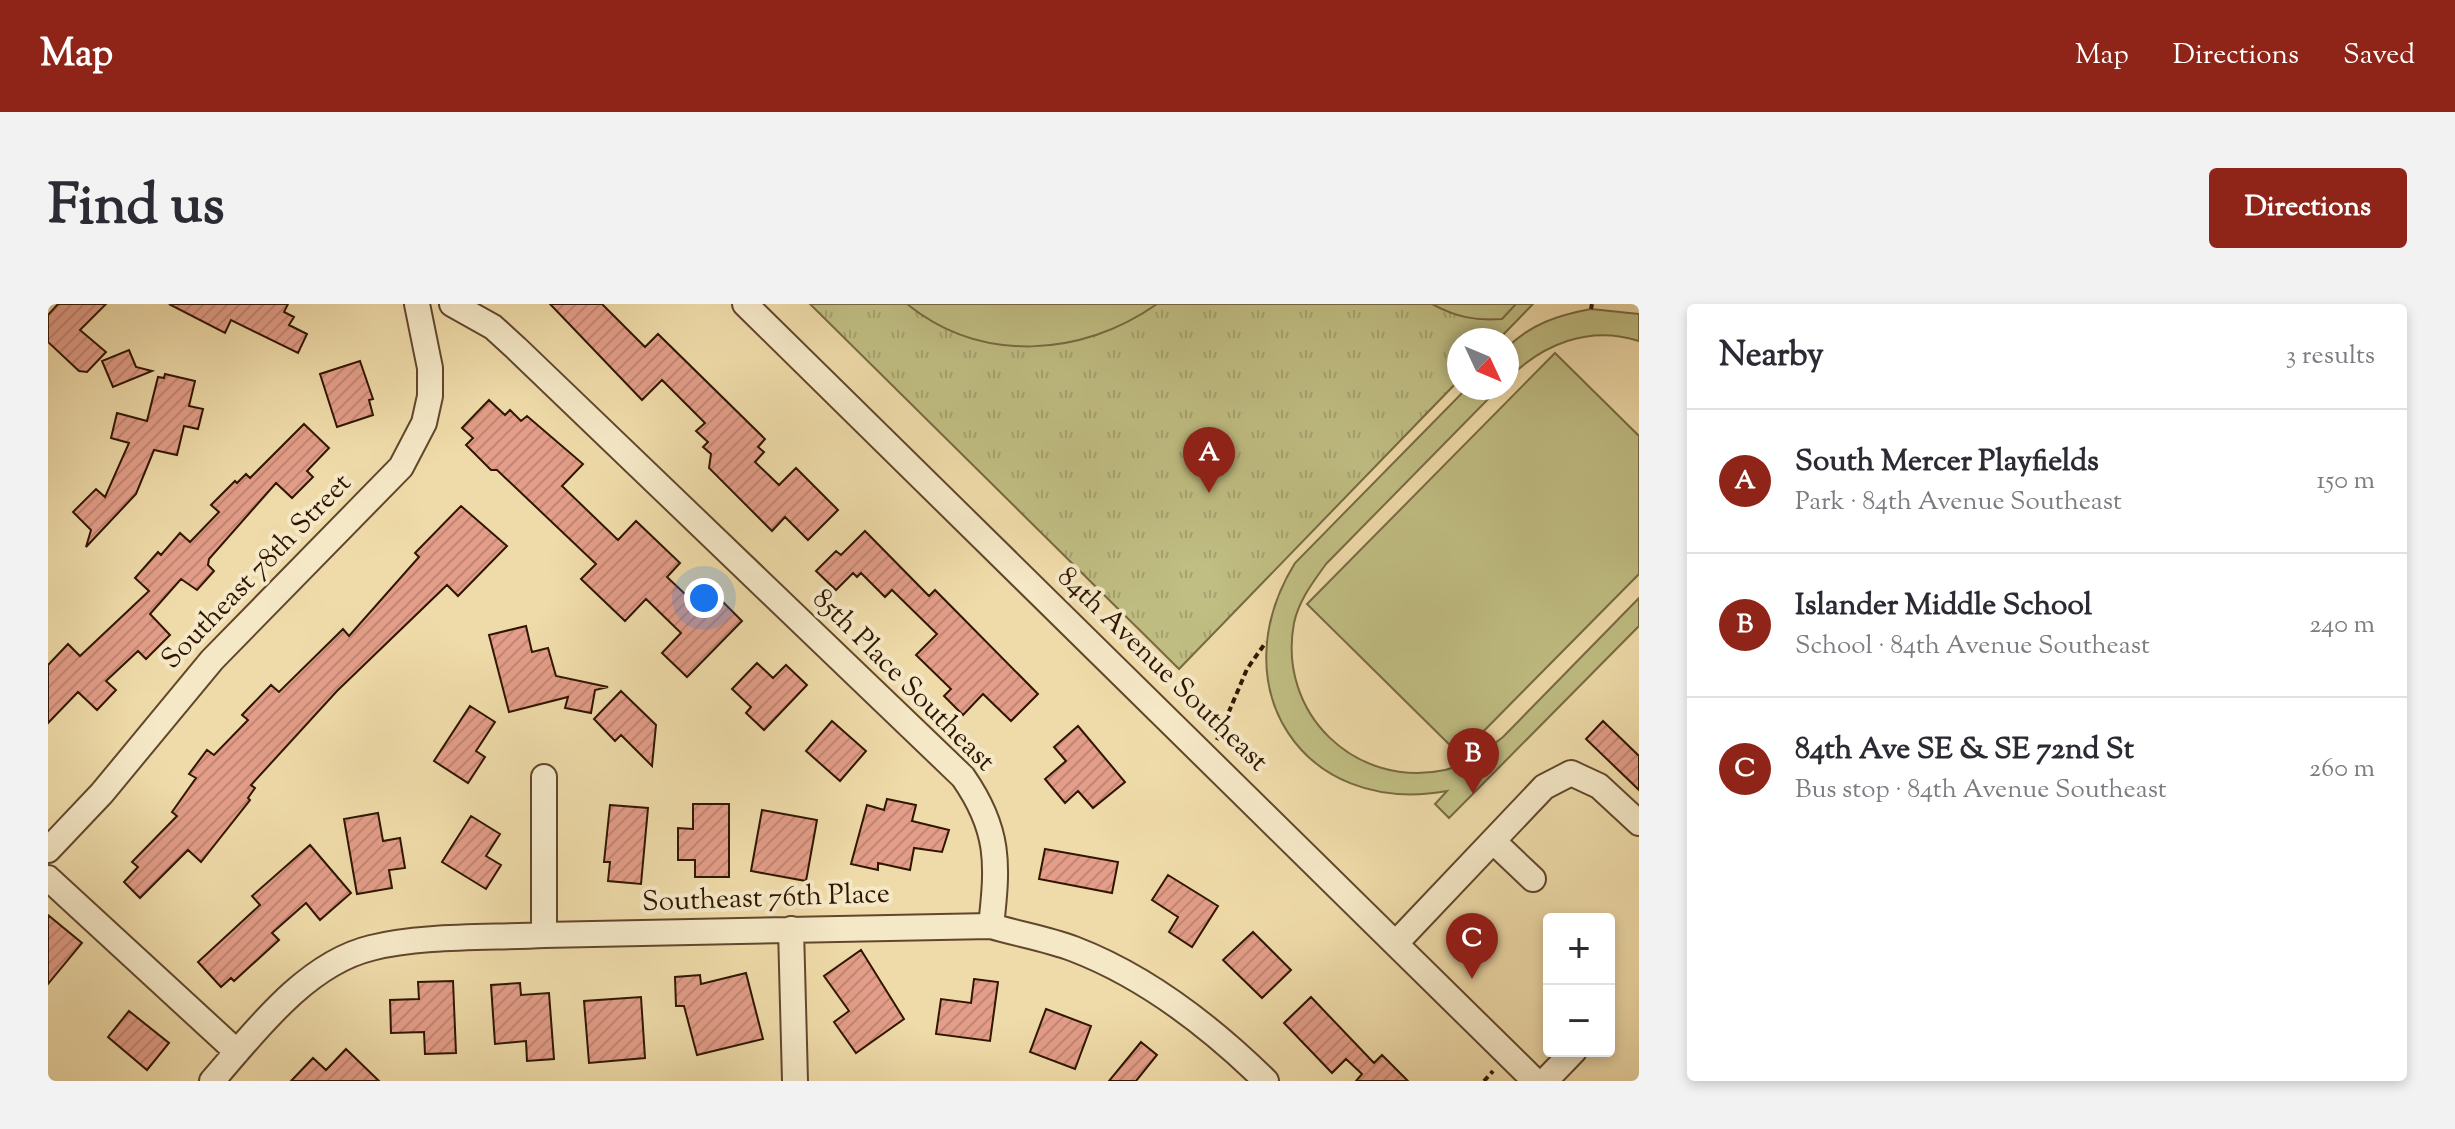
<!DOCTYPE html>
<html lang="en">
<head>
<meta charset="utf-8">
<style>
  :root { --surface:#fff; --page:#f2f2f3; --text:#2b2b33; --muted:#7c7c81; --line:#e1e1e2; --accent:#8f2418 }
  body { margin:0; font-family:"Sorts Mill Goudy",serif; background:var(--page); color:var(--text) }
  .controls { position:absolute; right:24px; bottom:24px; display:grid; overflow:hidden; border-radius:8px; box-shadow:0 4px 12px #0003 }
  .controls button { width:72px; height:72px; display:grid; place-items:center; padding:0; border:0; border-bottom:2px solid var(--line); background:var(--surface); color:var(--text); font:40px sans-serif }
  .compass { position:absolute; left:1399px; top:24px; width:72px; height:72px; border-radius:50%; background:var(--surface); box-shadow:0 4px 12px #0003; rotate:134deg }
  .you { position:absolute; left:656px; top:294px; width:28px; height:28px; margin:-20px; border:6px solid #fff; border-radius:50%; background:#1a73e8; box-shadow:0 0 0 12px #1a73e833 }
  .badge { display:grid; place-items:center; width:52px; height:52px; border-radius:50%; background:var(--accent); color:#fff; font-size:26px; font-weight:700 }
  .pin { position:absolute; translate:-50% -66px; filter:drop-shadow(0 2px 4px #0008) }
  .pin::after { content:''; position:absolute; top:42px; width:28px; height:24px; background:inherit; clip-path:polygon(0 0,100% 0,50% 100%) }
  .list { margin:0; padding:0; list-style:none }
  h2 { display:flex; justify-content:space-between; align-items:center; height:104px; margin:0; padding:0 32px; font-size:34px }
  h2 small { font-size:26px; font-weight:400; color:var(--muted) }
  .list li { display:grid; grid-template-columns:52px 1fr auto; gap:24px; align-items:center; box-sizing:border-box; height:144px; padding:0 32px; border-top:2px solid var(--line) }
  .list b { display:block; font-size:30px; white-space:nowrap }
  .list p { margin:0; font-size:26px; white-space:nowrap; color:var(--muted) }
  .list em { font-size:26px; font-style:normal; color:var(--muted) }
  .map { position:relative; flex:none; width:1591px; height:777px; overflow:hidden; border-radius:8px }
  header { display:flex; align-items:center; gap:48px; box-sizing:border-box; height:112px; padding:0 40px; background:var(--accent); color:#fff }
  header strong { font-size:38px }
  nav { display:flex; gap:44px; margin-inline-start:auto; font-size:28px }
  .intro { display:flex; align-items:center; justify-content:space-between; box-sizing:border-box; height:192px; padding:0 48px }
  h1 { margin:0; font-size:56px }
  .button { padding:20px 36px; border-radius:8px; background:var(--accent); color:#fff; font-size:28px; font-weight:700 }
  main { display:flex; gap:48px; padding:0 48px }
  aside { flex:1; background:var(--surface); border-radius:8px; box-shadow:0 4px 12px #0003 }
  .map>svg:first-child { display:block }
  .grass { fill:url(#grass-tufts); stroke:#786a42; stroke-width:2 }
  .pitch { fill:#c0be83; stroke:#786a42; stroke-width:2 }
  .building { fill:url(#building-hatch); stroke:#301602; stroke-width:2 }
  .lines { fill:none; stroke-linecap:round; stroke-linejoin:round }
  .minor-casing { stroke:#60472c; stroke-width:28 }
  .path { stroke:#301602; stroke-width:4; stroke-dasharray:6 4; stroke-linecap:butt }
  .minor { stroke:#f5e8c7; stroke-width:24 }
  .labels { text-anchor:middle; dominant-baseline:central; stroke-width:8; stroke-linejoin:round; paint-order:stroke }
  .street-label { font-size:28px; fill:#301602; stroke:#f5e8c7 }
</style>
</head>
<body>
<header>
<strong>Map</strong>
<nav><a>Map</a><a>Directions</a><a>Saved</a></nav>
</header>
<div class="intro"><h1>Find us</h1><a class="button">Directions</a></div>
<main>
<div class="map">
<svg width="1591" height="777" viewBox="0 0 1591 777">
  <defs>
    <pattern id="grass-tufts" width="24" height="20" patternUnits="userSpaceOnUse" patternTransform="scale(2)"><rect width="24" height="20" fill="#c0be83"/><path d="M3 7l-1-3M5 7V3M7 7l1-3M15 17l-1-3M17 17v-4M19 17l1-3" fill="none" stroke="#a5a370"/></pattern>
    <pattern id="building-hatch" width="6" height="6" patternUnits="userSpaceOnUse" patternTransform="scale(2)"><rect width="6" height="6" fill="#e39d88"/><path d="M-1 1l2-2M0 6l6-6M5 7l2-2" fill="none" stroke="#c38674"/></pattern>
  </defs>
  <rect width="100%" height="100%" fill="#efdba9"/>
  <filter id="stains"><feTurbulence type="fractalNoise" baseFrequency=".0025" numOctaves="4"/><feColorMatrix values="0 0 0 0 .2 0 0 0 0 .09 0 0 0 0 .02 0 0 0 .5 -.17"/></filter>
  <radialGradient id="worn" r=".72"><stop offset=".6" stop-color="#630" stop-opacity="0"/><stop offset="1" stop-color="#630" stop-opacity=".3"/></radialGradient>
  <path class="grass" d="M 762,0 L 1485,0 L 1450,36 L 1411,36 L 1411,76 L 1131,365 Z"/>
  <path class="pitch" d="M 859,0 L 1109,0 C 1034,53 933,60 859,0 Z
    M 1384,0 L 1468,0 L 1454,15 C 1427,17 1408,13 1384,0 Z
    M 1543,5 L 1591,10 L 1591,37 C 1541,21 1494,40 1459,76 L 1459,44 C 1482,20 1511,11 1543,5 Z
    M 1507,49 L 1591,132 L 1591,270 L 1412,451 L 1259,300 Z
    M 1419,84 L 1451,84 L 1278,260 C 1265,278 1251,296 1246,319 C 1229,409 1307,485 1397,466 C 1419,461 1437,447 1455,433 L 1591,294 L 1591,322 L 1401,514 L 1387,500 L 1399,487 C 1254,513 1171,382 1247,259 Z"/>
  <path class="building" d="M 10,0 L 58,0 L 32,26 L 58,48 L 39,68 L 31,67 L 0,38 L 0,11 Z
    M 121,0 L 240,0 L 236,8 L 246,13 L 241,21 L 259,30 L 250,49 L 183,16 L 177,29 Z
    M 502,0 L 554,0 L 597,43 L 610,30 L 717,135 L 710,143 L 716,148 L 707,158 L 731,181 L 748,164 L 790,206 L 760,236 L 737,213 L 724,227 L 661,164 L 663,150 L 655,143 L 660,138 L 648,127 L 657,119 L 614,76 L 594,96 Z
    M 81,46 L 88,63 L 104,67 L 65,83 L 54,57 Z
    M 312,57 L 325,95 L 321,96 L 325,111 L 289,123 L 272,70 Z
    M 117,70 L 147,77 L 141,102 L 155,105 L 150,125 L 136,122 L 129,151 L 106,146 L 88,190 L 38,243 L 43,226 L 25,208 L 48,185 L 57,193 L 81,139 L 63,134 L 69,109 L 99,117 L 110,73 L 116,74 Z
    M 441,96 L 457,111 L 462,106 L 473,117 L 479,112 L 535,160 L 514,182 L 570,236 L 588,217 L 632,259 L 619,273 L 655,307 L 669,292 L 694,317 L 639,373 L 614,349 L 633,329 L 598,295 L 577,317 L 533,275 L 548,260 L 449,166 L 443,166 L 418,141 L 425,134 L 414,124 Z
    M 256,120 L 281,144 L 259,167 L 265,173 L 244,194 L 228,179 L 161,255 L 160,261 L 166,267 L 149,286 L 133,275 L 102,310 L 122,331 L 98,355 L 90,347 L 58,377 L 68,386 L 49,406 L 30,388 L 0,419 L 0,361 L 20,340 L 32,352 L 101,287 L 87,274 L 110,248 L 113,251 L 132,229 L 142,238 L 171,208 L 163,201 L 187,177 L 189,179 L 198,170 L 202,174 Z
    M 413,202 L 459,242 L 410,292 L 399,281 L 289,387 L 203,481 L 207,484 L 200,494 L 202,496 L 153,558 L 140,546 L 92,594 L 76,578 L 90,563 L 84,558 L 129,512 L 124,508 L 148,474 L 141,470 L 159,446 L 166,451 L 200,416 L 194,411 L 223,381 L 231,388 L 295,325 L 301,332 L 371,253 L 367,249 Z
    M 817,227 L 881,292 L 887,286 L 990,390 L 963,417 L 935,390 L 915,411 L 896,392 L 903,385 L 868,351 L 889,330 L 844,286 L 837,293 L 813,269 L 809,273 L 805,269 L 788,286 L 768,267 L 788,247 L 793,251 Z
    M 478,322 L 484,348 L 500,344 L 508,372 L 560,383 L 547,386 L 543,409 L 517,404 L 520,393 L 461,408 L 441,331 Z
    M 709,359 L 725,374 L 738,361 L 759,381 L 716,426 L 698,409 L 703,403 L 684,385 Z
    M 573,387 L 608,421 L 604,462 L 573,431 L 567,437 L 546,415 Z
    M 422,402 L 447,418 L 428,447 L 437,453 L 420,479 L 386,457 Z
    M 784,417 L 818,447 L 792,477 L 758,447 Z
    M 1555,417 L 1591,452 L 1591,486 L 1538,435 Z
    M 1030,422 L 1077,478 L 1045,504 L 1030,487 L 1017,499 L 997,475 L 1018,457 L 1006,443 Z
    M 839,495 L 868,501 L 864,517 L 901,526 L 894,548 L 866,544 L 862,566 L 830,559 L 830,566 L 803,560 L 819,501 L 836,506 Z
    M 645,500 L 681,500 L 681,573 L 647,573 L 647,556 L 630,556 L 630,524 L 645,525 Z
    M 562,501 L 600,504 L 593,580 L 560,577 L 562,558 L 556,558 Z
    M 714,506 L 769,516 L 758,577 L 703,567 Z
    M 330,509 L 335,537 L 352,534 L 357,564 L 341,566 L 344,584 L 309,590 L 296,515 Z
    M 423,512 L 452,530 L 438,552 L 453,561 L 438,585 L 394,558 Z
    M 262,541 L 303,589 L 272,616 L 258,599 L 224,629 L 231,636 L 186,677 L 183,674 L 173,683 L 150,658 L 212,601 L 204,592 Z
    M 997,545 L 1070,558 L 1064,589 L 991,575 Z
    M 1120,571 L 1170,602 L 1144,643 L 1121,628 L 1130,613 L 1104,596 Z
    M 0,611 L 34,639 L 0,680 Z
    M 1205,628 L 1243,666 L 1214,694 L 1175,656 Z
    M 813,646 L 856,715 L 808,749 L 786,718 L 801,707 L 776,672 Z
    M 698,669 L 715,735 L 649,751 L 636,702 L 628,702 L 627,673 L 652,671 L 653,680 Z
    M 926,675 L 950,678 L 942,737 L 888,730 L 893,695 L 923,699 Z
    M 405,677 L 408,749 L 377,750 L 376,728 L 343,729 L 342,696 L 371,695 L 370,678 Z
    M 472,679 L 473,691 L 501,689 L 506,755 L 479,757 L 478,737 L 447,740 L 443,681 Z
    M 593,693 L 597,754 L 541,759 L 536,697 Z
    M 1263,693 L 1326,759 L 1334,751 L 1360,777 L 1308,777 L 1314,770 L 1298,755 L 1284,769 L 1236,719 Z
    M 998,705 L 1043,722 L 1027,765 L 982,748 Z
    M 81,707 L 121,739 L 99,766 L 60,733 Z
    M 1093,738 L 1109,751 L 1088,777 L 1061,777 Z
    M 298,745 L 331,777 L 243,777 L 265,754 L 278,766 Z"/>
  <g class="lines">
    <g class="minor-casing">
      <path id="minor" d="M 404,0 L 445,23 L 468,44 L 915,473 C 952,526 950,560 943,622 C 970,630 1000,635 1026,645 C 1099,673 1163,723 1218,777
        M 697,0 L 1487,777
        M 1445,537 L 1485,575
        M 0,546 L 54,489 L 164,356 L 353,163 L 376,119 L 382,92 L 382,64 L 369,0
        M 0,574 L 189,748
        M 743,625 L 747,777
        M 496,631 L 943,622
        M 1348,639 L 1496,483 L 1523,469 L 1551,482 L 1591,519
        M 164,777 C 206,729 257,660 323,644 C 373,631 443,634 496,631 L 496,473
        M 1497,777 L 1526,747"/>
    </g>
    <path class="path" d="M 1543,5 L 1544,0
      M 1169,436 L 1199,365 L 1218,338
      M 1436,777 L 1445,767"/>
    <use href="#minor" class="minor"/>
  </g>
  <g class="labels">
    <g class="street-label">
      <text transform="translate(209 268) rotate(-46)">Southeast 78th Street</text>
      <text transform="translate(1114 366) rotate(44)">84th Avenue Southeast</text>
      <text transform="translate(855 377) rotate(45)">85th Place Southeast</text>
      <text transform="translate(718 595) rotate(-2)">Southeast 76th Place</text>
    </g>
  </g>
  <rect width="100%" height="100%" filter="url(#stains)"/>
  <rect width="100%" height="100%" fill="url(#worn)"/>
</svg>
<div class="controls">
<button>+</button>
<button>−</button>
</div>
<svg class="compass" viewBox="-18 -18 36 36"><path d="M0-13l5 13h-10z" fill="#e53935"/><path d="M0 13l5-13h-10z" fill="#7c7c81"/></svg>
<div class="you"></div>
<div class="pin badge" style="left:1161px;top:189px">A</div>
<div class="pin badge" style="left:1425px;top:490px">B</div>
<div class="pin badge" style="left:1424px;top:675px">C</div>
</div>
<aside>
<h2>Nearby<small>3 results</small></h2>
<ul class="list">
<li><span class="badge">A</span><div><b>South Mercer Playfields</b><p>Park · 84th Avenue Southeast</p></div><em>150 m</em></li>
<li><span class="badge">B</span><div><b>Islander Middle School</b><p>School · 84th Avenue Southeast</p></div><em>240 m</em></li>
<li><span class="badge">C</span><div><b>84th Ave SE &amp; SE 72nd St</b><p>Bus stop · 84th Avenue Southeast</p></div><em>260 m</em></li>
</ul>
</aside>
</main>
</body>
</html>
